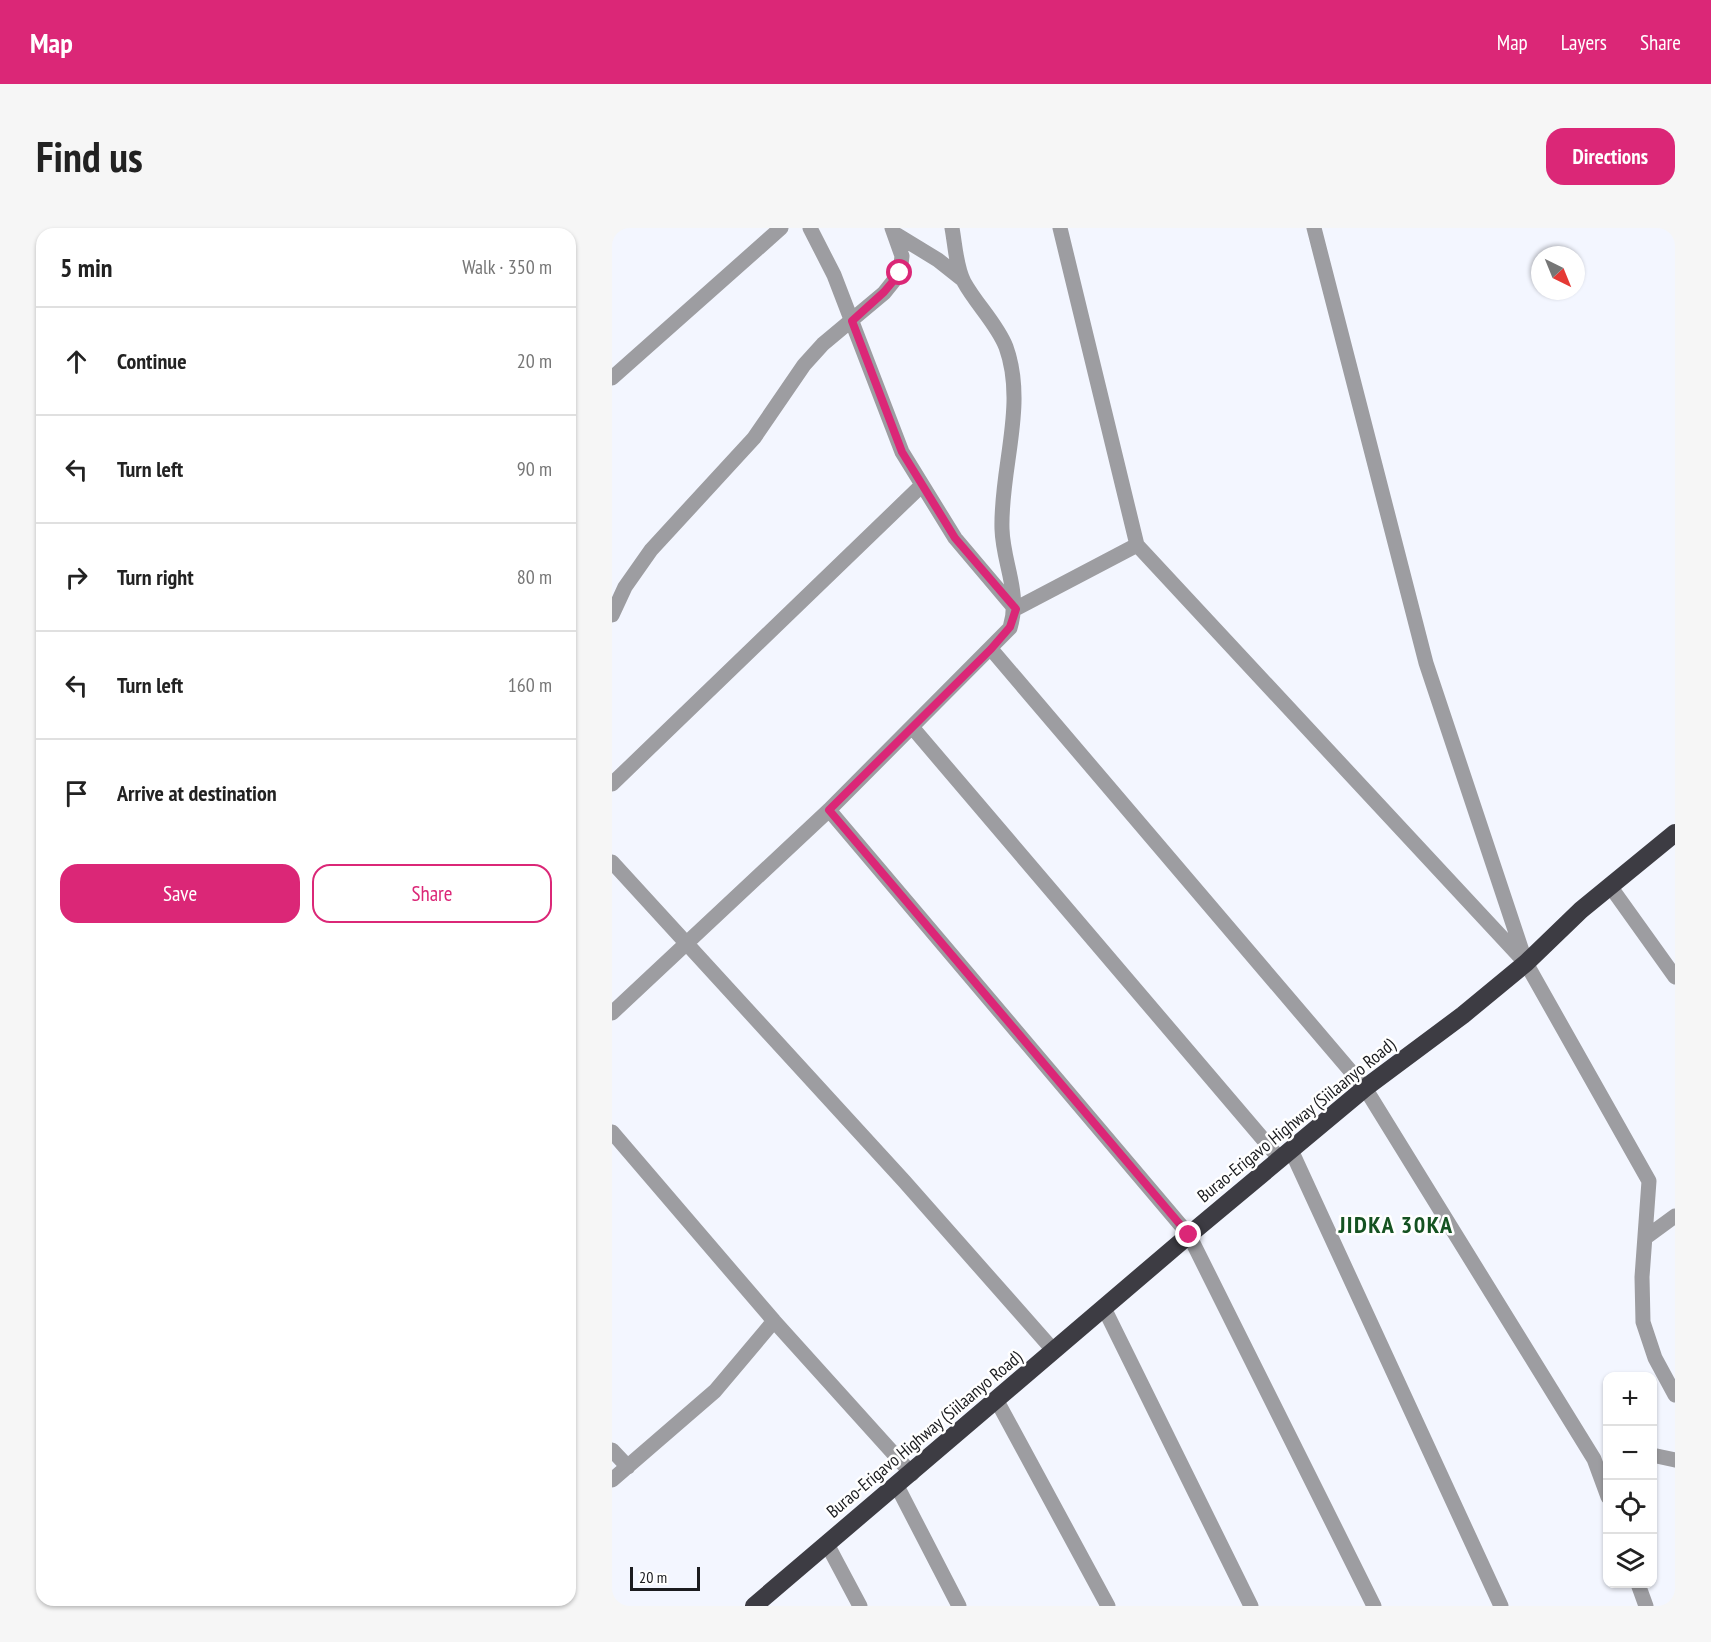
<!DOCTYPE html>
<html lang="en">
<head>
<meta charset="utf-8">
<style>
  :root { --surface:#fff; --page:#f6f6f6; --text:#222; --muted:#767676; --line:#e0e0e0; --accent:#db2777 }
  body { margin:0; font-family:"PT Sans Narrow",sans-serif; background:var(--page); color:var(--text) }
  .controls { position:absolute; right:18px; bottom:18px; display:grid; overflow:hidden; border-radius:12px; box-shadow:0 2px 4px #0004 }
  .controls button { width:54px; height:54px; display:grid; place-items:center; padding:0; border:0; border-bottom:2px solid var(--line); background:var(--surface); color:var(--text); font:30px sans-serif }
  .compass { position:absolute; left:919px; top:18px; width:54px; height:54px; border-radius:50%; background:var(--surface); box-shadow:0 2px 4px #0004; rotate:137deg }
  .scale { position:absolute; left:18px; bottom:15px; width:70px; box-sizing:border-box; padding-left:6px; border:3px solid #1b1c1f; border-top:0; font-size:16px; line-height:21px; white-space:nowrap; color:#1b1c1f; -webkit-text-stroke:4px #fff; paint-order:stroke }
  .stop { position:absolute; width:18px; height:18px; margin:-14px; border:4px solid #db2777; border-radius:50%; background:#fff }
  .stop.end { background:#db2777; border-color:#fff; box-shadow:0 2px 6px #0008 }
  .list { margin:0; padding:0; list-style:none }
  h2 { display:flex; justify-content:space-between; align-items:center; height:78px; margin:0; padding:0 24px; font-size:26px }
  h2 small { font-size:20px; font-weight:400; color:var(--muted) }
  .list li { display:grid; grid-template-columns:39px 1fr auto; gap:18px; align-items:center; box-sizing:border-box; height:108px; padding:0 24px; border-top:2px solid var(--line) }
  .list b { display:block; font-size:22px; white-space:nowrap }
  .list em { font-size:20px; font-style:normal; color:var(--muted) }
  .actions { display:flex; gap:12px; padding:18px 24px }
  .actions a { flex:1; padding:14px 0; border:2px solid var(--accent); border-radius:18px; text-align:center; font-size:21px; color:var(--accent) }
  .actions .main { background:var(--accent); color:#fff }
  .icon { flex:none; width:33px; height:33px; fill:none; stroke:currentColor; stroke-width:2; stroke-linecap:round; stroke-linejoin:round }
  .map { position:relative; flex:none; width:1063px; height:1378px; overflow:hidden; border-radius:18px }
  header { display:flex; align-items:center; gap:36px; box-sizing:border-box; height:84px; padding:0 30px; background:var(--accent); color:#fff }
  header strong { font-size:28px }
  nav { display:flex; gap:33px; margin-inline-start:auto; font-size:21px }
  .intro { display:flex; align-items:center; justify-content:space-between; box-sizing:border-box; height:144px; padding:0 36px }
  h1 { margin:0; font-size:42px }
  .button { padding:15px 27px; border-radius:18px; background:var(--accent); color:#fff; font-size:21px; font-weight:700 }
  main { display:flex; gap:36px; padding:0 36px }
  aside { flex:1; background:var(--surface); border-radius:18px; box-shadow:0 2px 4px #0004 }
  .map>svg:first-child { display:block }
  .lines { fill:none; stroke-linecap:round; stroke-linejoin:round }
  .street { stroke:#9d9da1; stroke-width:15 }
  .highway { stroke:#3d3c43; stroke-width:18 }
  .route { stroke:#db2777; stroke-width:8 }
  .labels { text-anchor:middle; dominant-baseline:central; stroke-width:5; stroke-linejoin:round; paint-order:stroke }
  .street-label { font-size:18px; fill:#1b1c1f; stroke:#fff }
  .district-label { font-size:24px; font-weight:bold; letter-spacing:1.5px; fill:#155222; stroke:#fff }
</style>
</head>
<body>
<header>
<strong>Map</strong>
<nav><a>Map</a><a>Layers</a><a>Share</a></nav>
</header>
<div class="intro"><h1>Find us</h1><a class="button">Directions</a></div>
<main>
<aside>
<h2>5 min<small>Walk · 350 m</small></h2>
<ul class="list">
<li><svg class="icon" aria-label="ahead" viewBox="0 0 24 24"><path d="M12 20V5M6 11l6-6 6 6"/></svg><div><b>Continue</b></div><em>20 m</em></li>
<li><svg class="icon" aria-label="left" viewBox="0 0 24 24"><path d="M17 20v-9H6M10 6l-5 5 5 5"/></svg><div><b>Turn left</b></div><em>90 m</em></li>
<li><svg class="icon" aria-label="right" viewBox="0 0 24 24"><path d="M7 20v-9h11M14 6l5 5-5 5"/></svg><div><b>Turn right</b></div><em>80 m</em></li>
<li><svg class="icon" aria-label="left" viewBox="0 0 24 24"><path d="M17 20v-9H6M10 6l-5 5 5 5"/></svg><div><b>Turn left</b></div><em>160 m</em></li>
<li><svg class="icon" aria-label="arrive" viewBox="0 0 24 24"><path d="M6 21V4h12l-3 4 3 4H6"/></svg><div><b>Arrive at destination</b></div></li>
</ul>
<div class="actions"><a class="main">Save</a><a>Share</a></div>
</aside>
<div class="map">
<svg width="1063" height="1378" viewBox="0 0 1063 1378">
  <rect width="100%" height="100%" fill="#f3f6ff"/>
  <g class="lines">
    <path class="street" d="M 198,0 L 222,47 L 290,224 L 343,310 L 403,381 L 525,317 L 448,0
      M 702,0 L 814,435 L 914,735 L 1037,953 L 1030,1049 L 1031,1094 L 1043,1130 L 1063,1167
      M 285,7 L 326,32 L 350,51
      M 0,150 L 169,0
      M 525,317 L 909,730
      M 0,387 L 13,359 L 39,322 L 142,210 L 192,137 L 211,116 L 272,65 L 288,45 L 290,28 L 280,0
      M 379,421 L 753,860 L 982,1231 L 996,1269
      M 300,499 L 668,931
      M 0,556 L 309,258
      M 217,582 L 577,1007 L 762,1378
      M 0,634 L 292,953 L 442,1123
      M 998,658 L 1063,749
      M 0,785 L 217,582 L 398,400 C 409,364 391,336 390,301 C 388,241 415,177 394,119 C 385,96 364,76 352,54 C 344,39 343,16 340,0
      M 0,904 L 162,1093 L 300,1246
      M 679,922 L 889,1378
      M 1033,1010 L 1063,988
      M 492,1080 L 639,1378
      M 385,1173 L 496,1378
      M 0,1222 L 16,1239
      M 1040,1227 L 1063,1232
      M 0,1252 L 103,1163 L 162,1093
      M 285,1258 L 347,1378
      M 215,1316 L 248,1378
      M 1026,1356 L 1034,1378"/>
    <path class="highway" d="M 142,1378 L 577,1007 L 753,860 L 851,787 L 914,735 L 969,682 L 1063,605"/>
  </g>
  <g class="lines">
    <path class="route" d="M 288,45 L 272,64 L 240,93 L 290,224 L 343,310 L 404,381 L 398,399 L 379,421 L 217,582 L 577,1007"/>
  </g>
  <g class="labels">
    <g class="street-label">
      <text transform="translate(684 892) rotate(-39)">Burao-Erigavo Highway (Siilaanyo Road)</text>
      <text transform="translate(312 1206) rotate(-40)">Burao-Erigavo Highway (Siilaanyo Road)</text>
    </g>
    <g class="district-label">
      <text x="784" y="996">JIDKA 30KA</text>
    </g>
  </g>
</svg>
<div class="controls">
<button>+</button>
<button>−</button>
<button><svg class="icon" aria-label="locate" viewBox="0 0 24 24"><circle cx="12" cy="12" r="6"/><path d="M12 2v4M12 18v4M2 12h4M18 12h4"/></svg></button>
<button><svg class="icon" aria-label="layers" viewBox="0 0 24 24"><path d="M12 4l9 5-9 5-9-5zM3 14l9 5 9-5"/></svg></button>
</div>
<svg class="compass" viewBox="-18 -18 36 36"><path d="M0-13l5 13h-10z" fill="#e53935"/><path d="M0 13l5-13h-10z" fill="#767676"/></svg>
<div class="scale">20 m</div>
<div class="stop" style="left:288px;top:45px"></div>
<div class="stop end" style="left:577px;top:1007px"></div>
</div>
</main>
</body>
</html>
